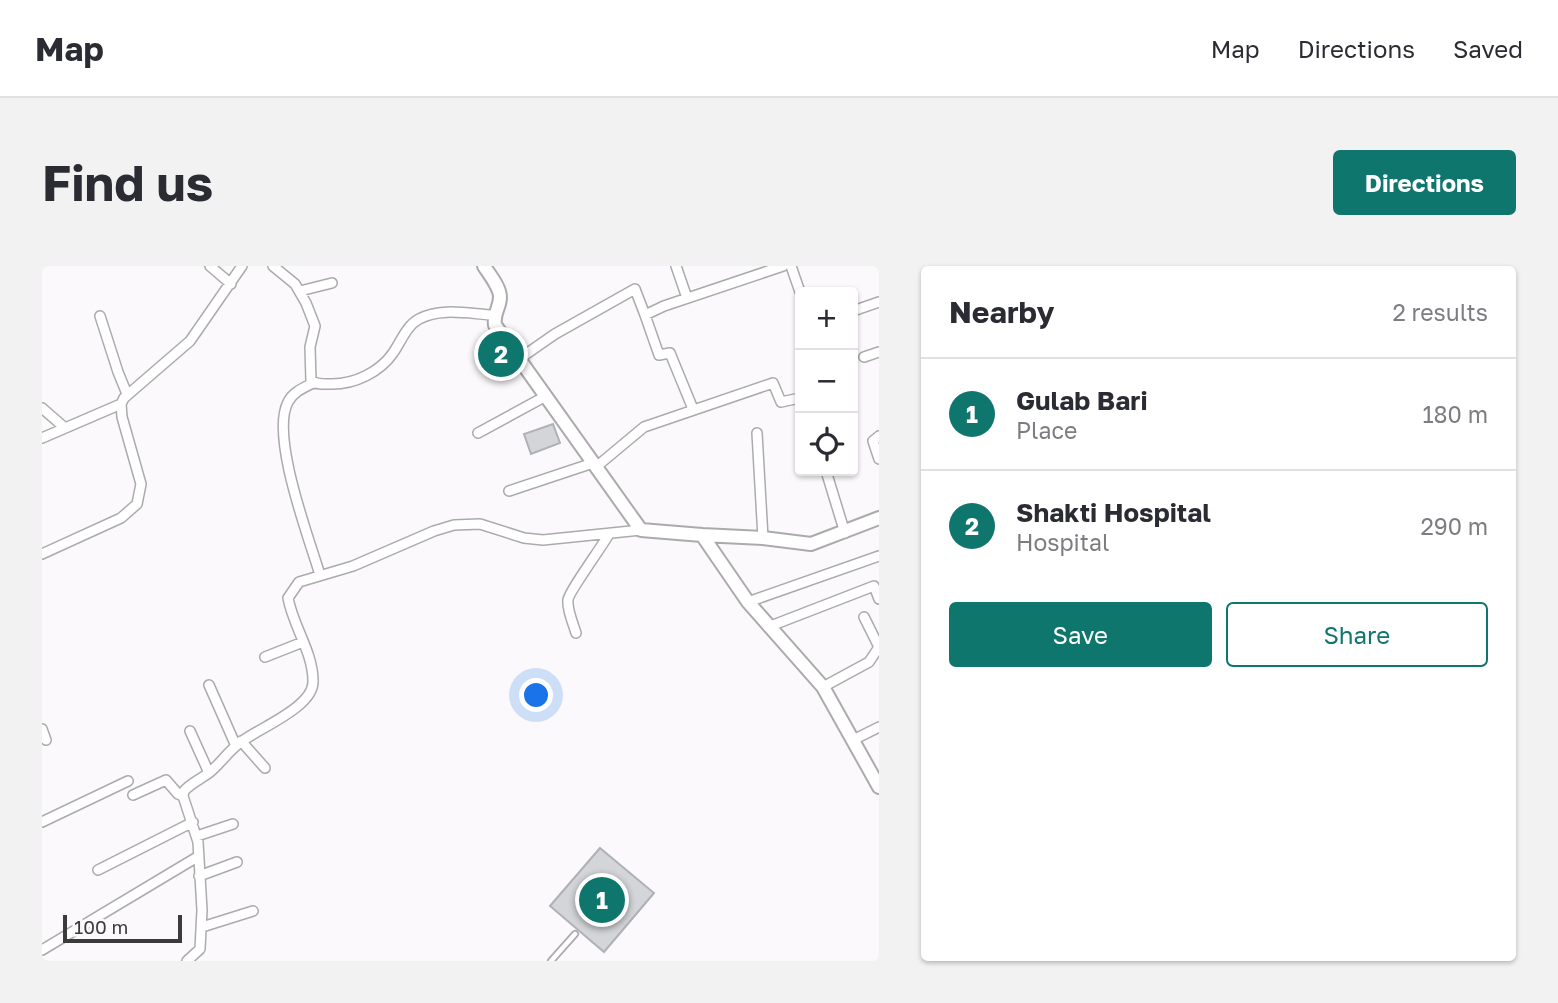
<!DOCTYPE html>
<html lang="en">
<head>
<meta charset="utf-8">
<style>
  :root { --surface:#fff; --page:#f2f2f3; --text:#2b2b33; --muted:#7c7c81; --line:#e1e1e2; --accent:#0f766e }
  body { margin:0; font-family:"Golos Text",sans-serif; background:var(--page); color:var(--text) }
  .controls { position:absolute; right:21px; top:21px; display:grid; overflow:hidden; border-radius:7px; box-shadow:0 2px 5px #0004 }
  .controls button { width:63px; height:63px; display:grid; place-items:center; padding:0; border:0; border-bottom:2px solid var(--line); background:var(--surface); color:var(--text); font:35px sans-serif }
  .scale { position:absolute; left:21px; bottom:18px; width:119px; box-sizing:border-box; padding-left:7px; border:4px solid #3b3b3c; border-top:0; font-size:19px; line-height:24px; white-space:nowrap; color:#3b3b3c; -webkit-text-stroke:5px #fbf9fc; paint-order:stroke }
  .you { position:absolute; left:495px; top:430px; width:24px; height:24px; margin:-18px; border:5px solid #fff; border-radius:50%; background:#1a73e8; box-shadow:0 0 0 10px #1a73e833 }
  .badge { display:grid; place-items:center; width:46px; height:46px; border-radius:50%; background:var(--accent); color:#fff; font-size:23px; font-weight:700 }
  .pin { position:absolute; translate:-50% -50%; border:4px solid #fff; box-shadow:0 2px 7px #0006 }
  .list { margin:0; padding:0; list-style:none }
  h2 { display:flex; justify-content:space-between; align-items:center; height:91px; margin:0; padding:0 28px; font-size:30px }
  h2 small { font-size:23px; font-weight:400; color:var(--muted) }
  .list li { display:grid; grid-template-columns:46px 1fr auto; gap:21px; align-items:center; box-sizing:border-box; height:112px; padding:0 28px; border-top:2px solid var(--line) }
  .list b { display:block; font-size:26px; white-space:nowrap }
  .list p { margin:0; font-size:23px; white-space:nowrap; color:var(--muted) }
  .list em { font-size:23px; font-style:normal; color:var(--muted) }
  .actions { display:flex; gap:14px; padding:21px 28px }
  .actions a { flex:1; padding:16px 0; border:2px solid var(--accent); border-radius:7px; text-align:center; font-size:24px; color:var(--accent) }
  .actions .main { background:var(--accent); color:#fff }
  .icon { flex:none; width:38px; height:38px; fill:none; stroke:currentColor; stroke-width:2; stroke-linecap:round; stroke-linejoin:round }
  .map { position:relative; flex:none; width:837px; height:695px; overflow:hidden; border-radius:7px }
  header { display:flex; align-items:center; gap:42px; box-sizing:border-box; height:98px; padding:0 35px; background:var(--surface); border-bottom:2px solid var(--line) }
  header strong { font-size:33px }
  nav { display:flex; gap:38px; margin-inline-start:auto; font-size:24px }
  .intro { display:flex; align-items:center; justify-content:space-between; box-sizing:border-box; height:168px; padding:0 42px }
  h1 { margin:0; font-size:49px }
  .button { padding:18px 32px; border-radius:7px; background:var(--accent); color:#fff; font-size:24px; font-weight:700 }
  main { display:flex; gap:42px; padding:0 42px }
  aside { flex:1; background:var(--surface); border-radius:7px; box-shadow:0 2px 5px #0004 }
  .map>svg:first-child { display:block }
  .building { fill:#d4d5d8; stroke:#b0b1b4; stroke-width:2 }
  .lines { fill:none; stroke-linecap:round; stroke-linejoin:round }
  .lane-casing { stroke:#acaaad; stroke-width:8 }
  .street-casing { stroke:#acaaad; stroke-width:12 }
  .secondary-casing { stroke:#acaaad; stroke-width:16 }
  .lane { stroke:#fff; stroke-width:4.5 }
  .street { stroke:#fff; stroke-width:9 }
  .secondary { stroke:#fff; stroke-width:12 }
</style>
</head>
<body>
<header>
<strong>Map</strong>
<nav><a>Map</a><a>Directions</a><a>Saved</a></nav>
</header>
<div class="intro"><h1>Find us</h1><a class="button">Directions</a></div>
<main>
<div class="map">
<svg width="837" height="695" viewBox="0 0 837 695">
  <rect width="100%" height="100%" fill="#fbf9fc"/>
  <path class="building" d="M 458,81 L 465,91 L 459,96 L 451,86 Z
    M 511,158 L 518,177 L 489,188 L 482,168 Z
    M 558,582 L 612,627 L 562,686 L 508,640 Z"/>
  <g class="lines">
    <g class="lane-casing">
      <path id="lane" d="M 509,695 L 533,668"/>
    </g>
    <g class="street-casing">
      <path id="street" d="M 168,0 L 189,18
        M 231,0 L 253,18 L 264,37 L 273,60 L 268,81 L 269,115 C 276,119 282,118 290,118 C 313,118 338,106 351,87 C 359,76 364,60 377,53 C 399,41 428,48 452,49
        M 634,0 L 645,32
        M 749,0 L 758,26
        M 258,25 L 290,17
        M 811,45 L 837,36
        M 603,49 L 617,89 L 628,87 L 651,143
        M 58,50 L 76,106 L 85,128
        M 822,91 L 837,86
        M 477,93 L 513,68 L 593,23 L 603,49 L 622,40 L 741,0
        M 271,117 C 261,122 251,126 246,136 C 228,170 267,272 278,309
        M 0,142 L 23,162
        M 436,167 L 504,130
        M 715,167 L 721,272
        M 837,170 L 831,175 L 837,193
        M 0,172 L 79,138
        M 554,201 L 602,161 L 731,117 L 739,136 L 758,132
        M 784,205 L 803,267
        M 467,225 L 551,197
        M 0,288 L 79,252 L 95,238 L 99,218 L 80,151 L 79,138 L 82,132 L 148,75 L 200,0
        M 706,336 L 837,290
        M 726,361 L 832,320 L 837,333
        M 534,367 C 531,357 525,344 526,334 C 526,327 561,279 567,268
        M 223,391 L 261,376
        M 167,419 L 194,480
        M 781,421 L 827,396 L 837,381 L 822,351
        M 0,463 L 4,474
        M 148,465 L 167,507
        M 811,474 L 837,461
        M 199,475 L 223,502
        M 91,529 L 124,514 L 136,528 L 141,530
        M 0,556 L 86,515
        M 155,570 L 191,558
        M 56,604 L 151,556
        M 157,610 L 195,596
        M 160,661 L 211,645
        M 0,684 L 157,590
        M 145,695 L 158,683 L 160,644 L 156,576 L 141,530 L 142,525 C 149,517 159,513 168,506 C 179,497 187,484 199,476 C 217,462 272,441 271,415 C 271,386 251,360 246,332 L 257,316 L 311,300 L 392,265 L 412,259 L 438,258 L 482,272 L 501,274 L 599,264"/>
    </g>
    <g class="secondary-casing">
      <path id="secondary" d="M 442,0 C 447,8 458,21 458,31 C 458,42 451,47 453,59 L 599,264 L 660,269 L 706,336 L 781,421 L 837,521
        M 660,269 L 721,272 L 769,278 L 837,252"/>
    </g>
    <use href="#lane" class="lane"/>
    <use href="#street" class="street"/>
    <use href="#secondary" class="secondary"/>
  </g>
</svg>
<div class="controls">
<button>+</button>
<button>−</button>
<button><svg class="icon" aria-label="locate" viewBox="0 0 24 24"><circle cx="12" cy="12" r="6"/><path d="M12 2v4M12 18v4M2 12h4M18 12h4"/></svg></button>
</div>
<div class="scale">100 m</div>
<div class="you"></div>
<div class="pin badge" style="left:560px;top:634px">1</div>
<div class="pin badge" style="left:459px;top:88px">2</div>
</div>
<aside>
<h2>Nearby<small>2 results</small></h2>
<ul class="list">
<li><span class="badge">1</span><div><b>Gulab Bari</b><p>Place</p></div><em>180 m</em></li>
<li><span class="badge">2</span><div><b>Shakti Hospital</b><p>Hospital</p></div><em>290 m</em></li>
</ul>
<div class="actions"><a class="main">Save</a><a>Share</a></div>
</aside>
</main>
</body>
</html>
